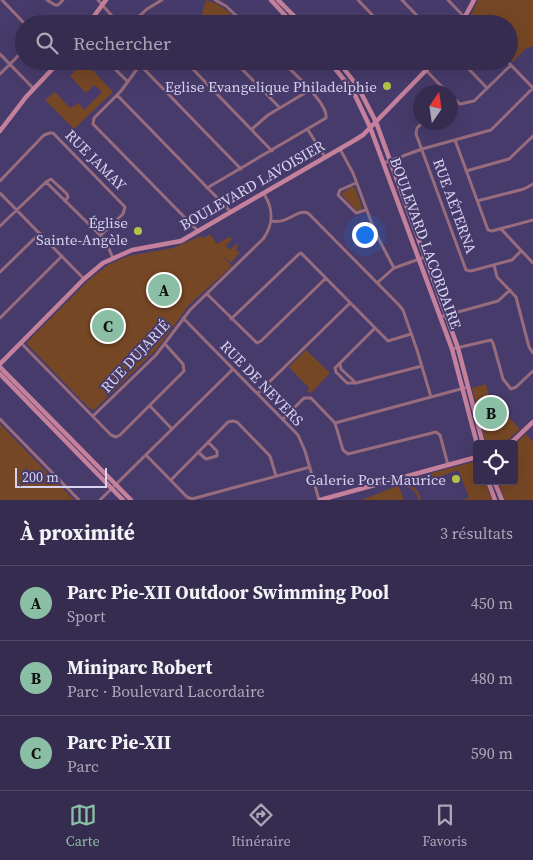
<!DOCTYPE html>
<html lang="fr">
<head>
<meta charset="utf-8">
<style>
  :root { --surface:#352c50; --page:#3d3457; --text:#f1f3f6; --muted:#aaa7b7; --line:#4f4867; --accent:#8abfa5 }
  body { margin:0; font-family:"Source Serif 4",serif; background:var(--page); color:var(--text) }
  .controls { position:absolute; right:15px; bottom:15px; display:grid; overflow:hidden; border-radius:5px; box-shadow:0 5px 20px #0002 }
  .controls button { width:45px; height:45px; display:grid; place-items:center; padding:0; border:0; border-bottom:1px solid var(--line); background:var(--surface); color:var(--text); font:25px sans-serif }
  .compass { position:absolute; left:413px; top:85px; width:45px; height:45px; border-radius:50%; background:var(--surface); box-shadow:0 5px 20px #0002; rotate:13deg }
  .scale { position:absolute; left:15px; bottom:12px; width:92px; box-sizing:border-box; padding-left:5px; border:2px solid #d7d2ef; border-top:0; font-size:14px; line-height:18px; white-space:nowrap; color:#d7d2ef; -webkit-text-stroke:4px #473b6b; paint-order:stroke }
  .you { position:absolute; left:364px; top:234px; width:18px; height:18px; margin:-12px; border:4px solid #fff; border-radius:50%; background:#1a73e8; box-shadow:0 0 0 8px #1a73e833 }
  .badge { display:grid; place-items:center; width:32px; height:32px; border-radius:50%; background:var(--accent); color:#111; font-size:16px; font-weight:700 }
  .pin { position:absolute; translate:-50% -50%; border:2px solid #fff; box-shadow:0 1px 5px #0006 }
  .list { margin:0; padding:0; list-style:none }
  h2 { display:flex; justify-content:space-between; align-items:center; height:65px; margin:0; padding:0 20px; font-size:21px }
  h2 small { font-size:16px; font-weight:400; color:var(--muted) }
  .list li { display:grid; grid-template-columns:32px 1fr auto; gap:15px; align-items:center; box-sizing:border-box; height:75px; padding:0 20px; border-top:1px solid var(--line) }
  .list b { display:block; font-size:19px; white-space:nowrap }
  .list p { margin:0; font-size:16px; white-space:nowrap; color:var(--muted) }
  .list em { font-size:16px; font-style:normal; color:var(--muted) }
  .icon { flex:none; width:28px; height:28px; fill:none; stroke:currentColor; stroke-width:2; stroke-linecap:round; stroke-linejoin:round }
  .map { position:relative; flex:none; width:533px; height:500px; overflow:hidden }
  .search { position:absolute; background:var(--surface); box-shadow:0 5px 20px #0002; left:15px; right:15px; top:15px; height:55px; display:flex; align-items:center; gap:12px; box-sizing:border-box; padding:0 18px; border-radius:28px; color:var(--muted); font-size:19px }
  .sheet { height:290px; background:var(--surface) }
  nav { display:flex; justify-content:space-around; align-items:center; box-sizing:border-box; height:70px; border-top:1px solid var(--line); background:var(--surface); font-size:14px; color:var(--muted) }
  nav a { display:grid; justify-items:center; gap:2px }
  nav .on { color:var(--accent) }
  .map>svg:first-child { display:block }
  .green { fill:#764725 }
  .lines { fill:none; stroke-linecap:round; stroke-linejoin:round }
  .street { stroke:#986c7d; stroke-width:3 }
  .secondary { stroke:#c5819c; stroke-width:4.5 }
  .poi-dot { fill:#b6c149; stroke:#473b6b; stroke-width:2 }
  .labels { text-anchor:middle; dominant-baseline:central; stroke-width:4; stroke-linejoin:round; paint-order:stroke }
  .poi-label { font-size:15px; fill:#d7d2ef; stroke:#473b6b; text-anchor:end }
  .street-label { font-size:15px; fill:#d7d2ef; stroke:#473b6b }
</style>
</head>
<body>
<div class="map">
<svg width="533" height="500" viewBox="0 0 533 500">
  <rect width="100%" height="100%" fill="#473b6b"/>
  <path class="green" d="M 206,0 L 217,4 L 231,13 L 221,24 L 199,24 Z
    M 478,0 L 533,0 L 533,46 L 525,49 L 513,62 L 509,58 L 509,24 L 476,24 L 470,17 Z
    M 84,61 L 113,92 L 74,129 L 45,100 L 55,92 L 70,108 L 79,103 L 84,110 L 102,92 L 94,85 L 86,93 L 70,76 Z
    M 351,187 L 355,188 L 362,207 L 361,210 L 356,210 L 341,194 Z
    M 210,234 L 217,244 L 229,237 L 232,239 L 226,246 L 230,250 L 236,244 L 238,244 L 236,251 L 240,252 L 231,263 L 219,253 L 232,266 L 189,305 L 157,349 L 94,410 L 89,408 L 27,344 L 27,342 L 92,277 L 108,265 L 128,256 L 173,248 L 201,236 L 204,238 Z
    M 306,350 L 330,373 L 311,393 L 307,391 L 309,388 L 289,367 Z
    M 486,384 L 489,397 L 520,429 L 504,444 L 486,444 L 472,388 Z
    M 0,424 L 74,500 L 0,500 Z
    M 526,434 L 533,442 L 533,500 L 505,500 L 497,481 L 514,481 L 514,445 Z
    M 477,461 L 477,481 L 485,481 L 492,500 L 463,500 L 469,497 L 458,470 L 433,479 L 431,475 L 431,473 Z
    M 400,485 C 411,484 419,488 421,500 L 419,500 C 416,491 409,485 399,487 L 404,500 L 361,500 Z"/>
  <g class="lines">
    <path class="street" d="M 2,0 L 25,24
      M 47,0 L 55,5 L 58,5 L 63,0
      M 98,0 L 119,24
      M 215,0 L 226,6 L 245,24
      M 358,0 L 381,24
      M 402,0 L 425,24
      M 448,0 L 471,24
      M 131,24 L 147,9 L 162,0
      M 310,24 L 319,17 L 327,24
      M 0,54 L 34,89
      M 107,61 L 128,82
      M 143,61 L 121,91 L 94,118 L 93,124 L 198,231
      M 185,61 L 272,151
      M 234,61 L 280,108
      M 417,61 L 447,92
      M 461,61 L 487,88
      M 507,61 L 533,88
      M 140,65 L 241,169
      M 0,74 L 24,50
      M 117,95 L 231,212
      M 450,96 L 460,104 L 474,101 L 511,65
      M 423,122 L 417,128 L 416,134 L 466,270 L 471,271 L 512,260 L 521,251
      M 252,129 L 268,115 L 310,90
      M 308,130 L 325,157
      M 455,140 L 488,230 L 492,231 L 533,220
      M 340,149 L 353,173 L 375,232 L 394,268
      M 384,163 L 422,149 L 491,130 L 533,88
      M 466,171 L 509,159 L 533,136
      M 0,181 L 44,135 L 50,133 L 53,133 L 125,207 L 123,214 L 100,236
      M 46,182 L 51,179 L 67,194 L 68,197 L 65,201
      M 356,183 L 340,190 L 338,195 L 356,213 L 366,210
      M 207,188 L 326,118 C 329,104 292,72 282,61
      M 0,193 L 84,279
      M 477,201 L 524,189 L 533,184
      M 271,221 C 290,224 295,209 308,213 L 399,305 L 403,310 L 417,350 L 431,397
      M 0,226 L 46,182 L 105,240 L 113,258
      M 501,229 L 533,263
      M 494,265 L 497,277 L 516,297 L 529,347 L 533,353
      M 0,272 L 40,233
      M 377,283 L 394,268 L 425,257
      M 207,294 L 257,343 L 261,341 L 326,278
      M 440,317 L 498,301 L 510,290
      M 0,318 L 62,256
      M 183,318 L 298,435 L 305,451 L 319,500
      M 231,319 L 298,255 L 301,253 L 388,341 L 411,334
      M 375,328 L 335,368 L 336,372 L 347,383 L 356,383 L 422,366
      M 21,343 L 111,435 L 116,437 L 120,435 L 184,371 L 183,364 L 165,344
      M 452,349 L 491,340 L 493,343 L 503,379 L 511,389 L 516,387 L 533,371
      M 340,364 L 341,369 L 356,383
      M 258,393 L 350,303
      M 150,406 L 172,429
      M 93,416 L 156,355 L 190,310 L 263,239 C 274,224 273,208 264,194
      M 0,419 L 79,500
      M 283,419 L 304,398 L 311,398 L 335,423 L 343,450 L 348,454 L 436,432 L 440,435 L 448,465
      M 335,423 L 468,387
      M 198,452 L 206,459 L 217,456 L 217,451 L 208,442
      M 146,455 L 187,497 L 192,499 L 310,467
      M 171,480 L 228,422 L 233,421 L 237,422 L 270,456 L 276,476
      M 100,500 L 233,369"/>
    <path class="secondary" d="M 271,0 L 293,24
      M 278,0 L 302,24
      M 88,24 L 106,0
      M 461,24 L 474,0
      M 329,61 L 353,91 L 370,127 L 452,349 L 477,444
      M 338,61 L 358,87 L 376,122 L 458,348 L 483,444
      M 0,131 L 26,97 L 60,61
      M 0,364 L 84,279 L 103,263 L 132,250 L 181,241 L 355,140 L 363,135 L 435,61
      M 0,367 L 131,500
      M 0,374 L 123,500
      M 510,444 L 533,422
      M 488,481 L 495,500
      M 494,481 L 502,500
      M 320,500 L 477,457"/>
  </g>
  <g class="poi-dot">
    <circle cx="387" cy="86" r="5"/>
    <circle cx="138" cy="231" r="5"/>
    <circle cx="456" cy="479" r="5"/>
  </g>
  <g class="labels">
    <g class="poi-label">
      <text x="377" y="86">Eglise Evangelique Philadelphie</text>
      <text x="128" y="222">Église<tspan x="128" dy="17">Sainte-Angèle</tspan></text>
      <text x="446" y="479">Galerie Port-Maurice</text>
    </g>
    <g class="street-label">
      <text transform="translate(96 160) rotate(45)">RUE JAMAY</text>
      <text transform="translate(252 185) rotate(-30)">BOULEVARD LAVOISIER</text>
      <text transform="translate(455 206) rotate(70)">RUE AÉTERNA</text>
      <text transform="translate(426 243) rotate(70)">BOULEVARD LACORDAIRE</text>
      <text transform="translate(135 356) rotate(-47)">RUE DUJARIÉ</text>
      <text transform="translate(262 383) rotate(46)">RUE DE NEVERS</text>
    </g>
  </g>
</svg>
<div class="controls">
<button><svg class="icon" aria-label="locate" viewBox="0 0 24 24"><circle cx="12" cy="12" r="6"/><path d="M12 2v4M12 18v4M2 12h4M18 12h4"/></svg></button>
</div>
<svg class="compass" viewBox="-18 -18 36 36"><path d="M0-13l5 13h-10z" fill="#e53935"/><path d="M0 13l5-13h-10z" fill="#aaa7b7"/></svg>
<div class="scale">200 m</div>
<div class="you"></div>
<div class="pin badge" style="left:164px;top:290px">A</div>
<div class="pin badge" style="left:491px;top:413px">B</div>
<div class="pin badge" style="left:108px;top:326px">C</div>
<div class="search"><svg class="icon" aria-label="search" viewBox="0 0 24 24"><circle cx="10" cy="10" r="6"/><path d="M15 15l6 6"/></svg>Rechercher</div>
</div>
<section class="sheet">
<h2>À proximité<small>3 résultats</small></h2>
<ul class="list">
<li><span class="badge">A</span><div><b>Parc Pie-XII Outdoor Swimming Pool</b><p>Sport</p></div><em>450 m</em></li>
<li><span class="badge">B</span><div><b>Miniparc Robert</b><p>Parc · Boulevard Lacordaire</p></div><em>480 m</em></li>
<li><span class="badge">C</span><div><b>Parc Pie-XII</b><p>Parc</p></div><em>590 m</em></li>
</ul>
</section>
<nav>
<a class="on"><svg class="icon" aria-label="map" viewBox="0 0 24 24"><path d="M3 6l6-2 6 2 6-2v14l-6 2-6-2-6 2zM9 4v14M15 6v14"/></svg>Carte</a>
<a><svg class="icon" aria-label="directions" viewBox="0 0 24 24"><path d="M12 3l9 9-9 9-9-9zM9 14v-3h6M13 9l2 2-2 2"/></svg>Itinéraire</a>
<a><svg class="icon" aria-label="saved" viewBox="0 0 24 24"><path d="M7 4h10v16l-5-4-5 4z"/></svg>Favoris</a>
</nav>
</body>
</html>
